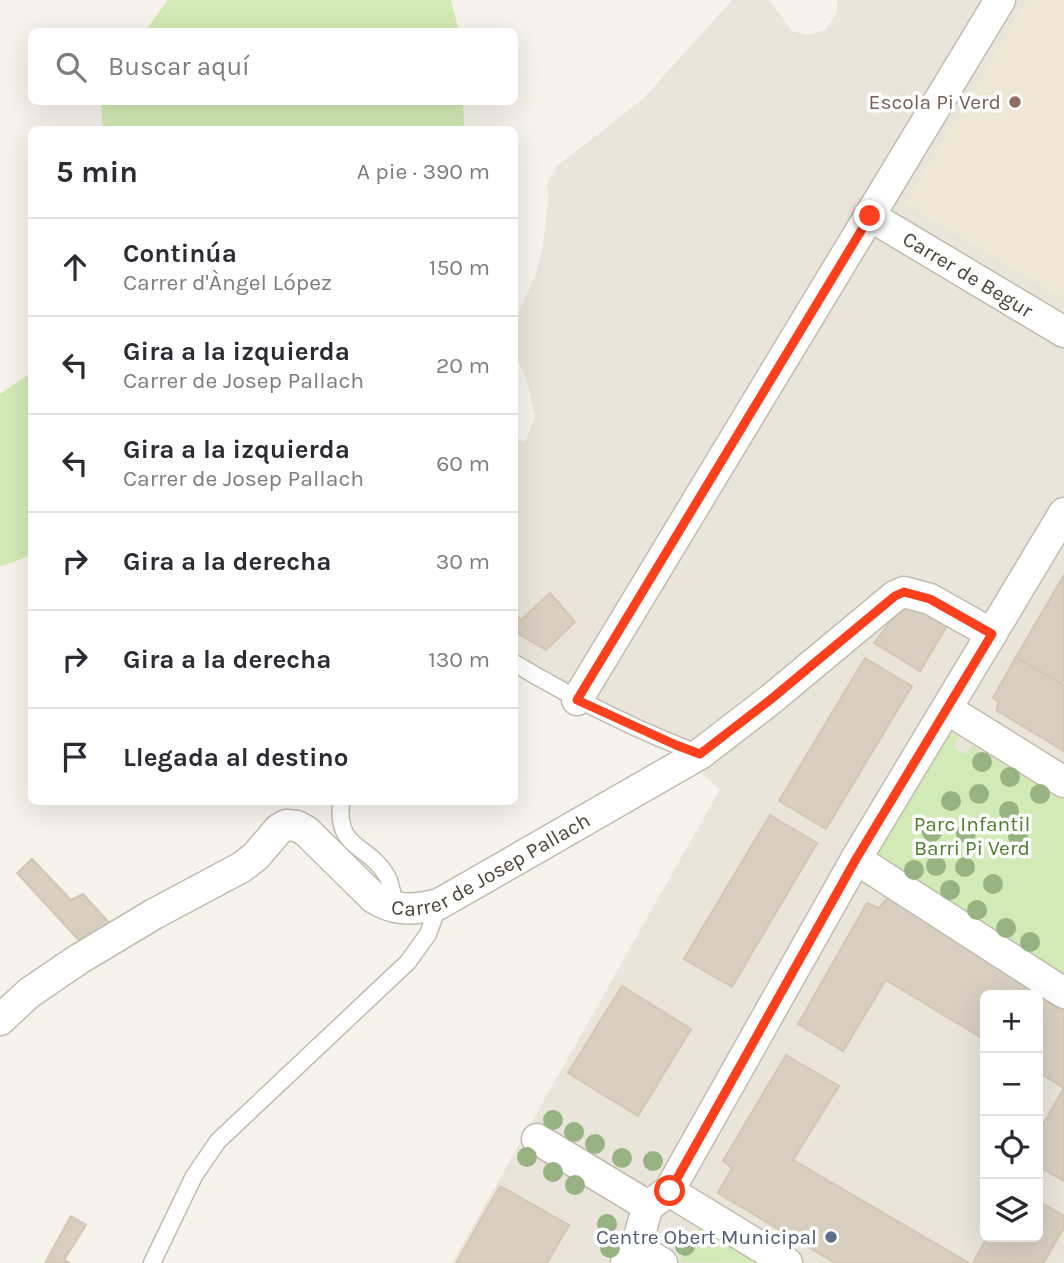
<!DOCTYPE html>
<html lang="es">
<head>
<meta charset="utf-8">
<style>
  :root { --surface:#fff; --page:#f7f7f7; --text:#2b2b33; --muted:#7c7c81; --line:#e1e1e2 }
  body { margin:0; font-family:Karla,sans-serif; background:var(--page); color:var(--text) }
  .controls { position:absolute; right:21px; bottom:21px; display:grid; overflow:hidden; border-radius:10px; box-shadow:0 7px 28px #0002 }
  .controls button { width:63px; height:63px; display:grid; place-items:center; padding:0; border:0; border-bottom:2px solid var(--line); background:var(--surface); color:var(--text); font:35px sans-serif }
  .stop { position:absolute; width:21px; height:21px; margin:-16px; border:5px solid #fc3f1d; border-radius:50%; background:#fff }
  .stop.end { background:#fc3f1d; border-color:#fff; box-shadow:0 2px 7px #0008 }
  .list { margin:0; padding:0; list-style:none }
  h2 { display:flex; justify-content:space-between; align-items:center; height:91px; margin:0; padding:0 28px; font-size:30px }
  h2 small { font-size:23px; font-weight:400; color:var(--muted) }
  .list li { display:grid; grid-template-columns:46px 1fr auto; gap:21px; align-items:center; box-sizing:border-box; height:98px; padding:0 28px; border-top:2px solid var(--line) }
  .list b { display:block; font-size:26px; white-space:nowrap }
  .list p { margin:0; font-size:23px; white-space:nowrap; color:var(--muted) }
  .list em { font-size:23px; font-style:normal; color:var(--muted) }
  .icon { flex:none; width:38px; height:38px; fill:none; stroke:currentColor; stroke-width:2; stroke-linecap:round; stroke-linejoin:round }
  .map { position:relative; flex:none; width:1064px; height:1263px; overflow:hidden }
  .search { position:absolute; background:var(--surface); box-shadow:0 7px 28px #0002; left:28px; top:28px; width:490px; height:77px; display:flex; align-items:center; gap:18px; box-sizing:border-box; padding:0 24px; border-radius:10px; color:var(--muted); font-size:26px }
  .panel { position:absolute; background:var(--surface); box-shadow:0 7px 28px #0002; left:28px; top:126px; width:490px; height:679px; border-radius:10px }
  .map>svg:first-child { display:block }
  .residential { fill:#eae5da; fill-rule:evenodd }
  .education { fill:#efe8d6 }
  .green { fill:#d2eab5 }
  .building { fill:#d8cfc1; stroke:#d3c7b4; stroke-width:2 }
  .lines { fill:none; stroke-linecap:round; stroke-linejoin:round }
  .lane-casing { stroke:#c2bbae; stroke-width:19 }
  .street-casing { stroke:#c2bbae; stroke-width:33 }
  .lane { stroke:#fff; stroke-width:16 }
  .street { stroke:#fff; stroke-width:30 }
  .tree { fill:#97b381 }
  .route { stroke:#fc3f1d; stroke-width:9 }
  .education-dot { fill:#8d6e63; stroke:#fff; stroke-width:2.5 }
  .service-dot { fill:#5c6f8a; stroke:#fff; stroke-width:2.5 }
  .labels { text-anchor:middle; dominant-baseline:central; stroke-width:7; stroke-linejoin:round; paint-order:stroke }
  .education-label { font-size:21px; fill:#785e54; stroke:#fff; text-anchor:end }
  .street-label { font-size:21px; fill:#4b4439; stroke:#fff }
  .park-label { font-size:21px; fill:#4a7f2a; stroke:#fff }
  .service-label { font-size:21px; fill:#4e5e75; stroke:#fff; text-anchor:end }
</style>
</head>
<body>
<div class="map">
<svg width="1064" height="1263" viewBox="0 0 1064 1263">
  <rect width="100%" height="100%" fill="#f6f3ec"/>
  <path class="residential" d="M 732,0 L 769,0 L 792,31 L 807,35 L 825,30 L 837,13 L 837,0 L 1064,0 L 1064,1263 L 452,1263 L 720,789 L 702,774 L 710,759 L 681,738 L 594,701 L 563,685 L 515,654 L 515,436 L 524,443 L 535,418 L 528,384 L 515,353 L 515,322 L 536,273 L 543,246 L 549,196 L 547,184 L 557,166 L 643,99 ZM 985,995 L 1038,995 L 1038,1237 L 985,1237 Z"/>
  <path class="education" d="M 1027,0 L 1064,0 L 1064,300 L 905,203 Z"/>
  <path class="green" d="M 168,0 L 451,0 L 459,31 L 145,31 Z
    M 101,102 L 463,102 L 464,129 L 103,129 Z
    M 31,373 L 31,555 L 0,567 L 0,394 Z
    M 951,734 L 960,736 L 953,747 L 966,755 L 972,746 L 1064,800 L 1064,974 L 897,873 L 876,858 L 877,851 L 946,736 Z
    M 699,1227 L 759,1263 L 679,1262 Z"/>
  <path class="building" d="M 1064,575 L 1064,679 L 1061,684 L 1016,657 Z
    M 550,593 L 575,622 L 546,650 L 514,631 L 514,613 L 521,620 Z
    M 907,600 L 948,624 L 920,671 L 874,643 Z
    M 1016,657 L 1064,685 L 1064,751 L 996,710 L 999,702 L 993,698 Z
    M 865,658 L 912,686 L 826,829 L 779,801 Z
    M 770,815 L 817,843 L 732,987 L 684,959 Z
    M 32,859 L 71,900 L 83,894 L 115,929 L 86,948 L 17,873 Z
    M 888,897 L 1064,1005 L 1064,1088 L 1038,1072 L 1038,995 L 985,995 L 985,1040 L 886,980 L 843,1051 L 798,1024 L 867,903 L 879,908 Z
    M 622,986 L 691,1029 L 638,1116 L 568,1073 Z
    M 786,1055 L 839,1086 L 793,1160 L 969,1263 L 835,1263 L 718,1193 L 732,1168 L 723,1161 Z
    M 1064,1088 L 1064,1181 L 1038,1166 L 1038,1133 Z
    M 500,1186 L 569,1225 L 547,1263 L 456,1263 Z
    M 1038,1201 L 1064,1216 L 1064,1228 L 1043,1263 L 973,1263 L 987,1237 L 1038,1237 Z
    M 71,1216 L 86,1225 L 64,1260 L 70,1263 L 45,1263 Z"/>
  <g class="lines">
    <g class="lane-casing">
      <path id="lane" d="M 514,663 C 573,698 635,730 700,754
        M 341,802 C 336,851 368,843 387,876 C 392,885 393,898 395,908
        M 152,1263 L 194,1176 L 218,1141 L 408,962 L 428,934 L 439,904"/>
    </g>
    <g class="street-casing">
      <g id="street">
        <path id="s1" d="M 870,216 L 1064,332"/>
        <path d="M 577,700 L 1000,0"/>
        <path d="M 947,709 L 1064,782"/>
        <path d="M 856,859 L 1064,993"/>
        <path id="s2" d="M 0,1020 L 29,993 L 79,959 L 154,914 L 242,867 L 256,856 L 279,829 L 286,825 L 297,826 L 306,831 L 374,898 C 396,912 415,910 439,904 L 700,754 L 770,700 L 895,596 L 904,592 L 930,599 L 992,634"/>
        <path d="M 537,1139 L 648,1206"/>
        <path d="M 669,1191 L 787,1263"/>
        <path d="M 636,1247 L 662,1263"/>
        <path d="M 626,1263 L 636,1247 L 648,1206 L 669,1191 L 856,859 L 1064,513"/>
      </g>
    </g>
    <use href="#lane" class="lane"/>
    <use href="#street" class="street"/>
  </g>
  <g class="tree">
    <circle cx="982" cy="762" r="10"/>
    <circle cx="1010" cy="777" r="10"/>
    <circle cx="979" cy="794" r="10"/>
    <circle cx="1040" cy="794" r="10"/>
    <circle cx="951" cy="801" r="10"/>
    <circle cx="1009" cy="811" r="10"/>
    <circle cx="932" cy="832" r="10"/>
    <circle cx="966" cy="833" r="10"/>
    <circle cx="1018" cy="836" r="10"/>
    <circle cx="936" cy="866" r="10"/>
    <circle cx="965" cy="867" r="10"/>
    <circle cx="914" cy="870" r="10"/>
    <circle cx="993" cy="884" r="10"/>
    <circle cx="950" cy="890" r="10"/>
    <circle cx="977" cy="910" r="10"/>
    <circle cx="1006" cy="928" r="10"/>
    <circle cx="1030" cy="942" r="10"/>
    <circle cx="553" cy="1120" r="10"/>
    <circle cx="574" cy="1132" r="10"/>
    <circle cx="595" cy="1144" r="10"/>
    <circle cx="527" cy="1157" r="10"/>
    <circle cx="622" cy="1158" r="10"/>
    <circle cx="653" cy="1161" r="10"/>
    <circle cx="553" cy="1172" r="10"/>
    <circle cx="575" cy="1185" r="10"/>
    <circle cx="607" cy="1224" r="10"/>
    <circle cx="685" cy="1246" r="10"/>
    <circle cx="610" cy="1248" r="10"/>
  </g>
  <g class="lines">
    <path class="route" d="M 670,1191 L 856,859 L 992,634 L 930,599 L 904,592 L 895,596 L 770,700 L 700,754 L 676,745 L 577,700 L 870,216"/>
  </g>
  <circle class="education-dot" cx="1015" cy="102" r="7"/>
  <circle class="service-dot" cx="831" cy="1237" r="7"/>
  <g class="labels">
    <g class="education-label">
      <text x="1001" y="102">Escola Pi Verd</text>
    </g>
    <g class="street-label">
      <text stroke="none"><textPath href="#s1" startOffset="114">Carrer de Begur</textPath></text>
      <text stroke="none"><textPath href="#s2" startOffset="595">Carrer de Josep Pallach</textPath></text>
    </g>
    <g class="park-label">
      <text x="972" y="824">Parc Infantil<tspan x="972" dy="24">Barri Pi Verd</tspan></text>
    </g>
    <g class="service-label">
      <text x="817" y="1237">Centre Obert Municipal</text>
    </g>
  </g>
</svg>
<div class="controls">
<button>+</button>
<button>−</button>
<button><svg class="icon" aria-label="locate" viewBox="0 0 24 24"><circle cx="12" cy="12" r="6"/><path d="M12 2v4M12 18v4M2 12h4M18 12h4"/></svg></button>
<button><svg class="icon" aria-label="layers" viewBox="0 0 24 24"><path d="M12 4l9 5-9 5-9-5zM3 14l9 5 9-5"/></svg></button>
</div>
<div class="stop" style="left:670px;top:1191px"></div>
<div class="stop end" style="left:870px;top:216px"></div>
<div class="search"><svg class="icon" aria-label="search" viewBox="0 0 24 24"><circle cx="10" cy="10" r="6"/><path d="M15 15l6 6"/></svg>Buscar aquí</div>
<section class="panel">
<h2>5 min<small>A pie · 390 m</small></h2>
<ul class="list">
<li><svg class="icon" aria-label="ahead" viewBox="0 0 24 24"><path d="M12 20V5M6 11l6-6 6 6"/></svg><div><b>Continúa</b><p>Carrer d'Àngel López</p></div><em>150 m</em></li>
<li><svg class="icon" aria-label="left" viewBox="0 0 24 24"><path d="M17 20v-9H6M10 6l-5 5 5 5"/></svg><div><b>Gira a la izquierda</b><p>Carrer de Josep Pallach</p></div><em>20 m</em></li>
<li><svg class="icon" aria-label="left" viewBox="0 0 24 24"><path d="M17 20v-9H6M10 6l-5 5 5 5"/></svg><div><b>Gira a la izquierda</b><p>Carrer de Josep Pallach</p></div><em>60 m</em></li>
<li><svg class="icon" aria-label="right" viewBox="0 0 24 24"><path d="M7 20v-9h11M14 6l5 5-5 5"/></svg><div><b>Gira a la derecha</b></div><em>30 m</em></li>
<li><svg class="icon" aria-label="right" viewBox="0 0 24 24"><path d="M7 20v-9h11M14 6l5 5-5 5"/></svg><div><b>Gira a la derecha</b></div><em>130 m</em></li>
<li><svg class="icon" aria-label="arrive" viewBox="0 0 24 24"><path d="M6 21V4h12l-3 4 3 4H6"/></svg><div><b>Llegada al destino</b></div></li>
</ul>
</section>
</div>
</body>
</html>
